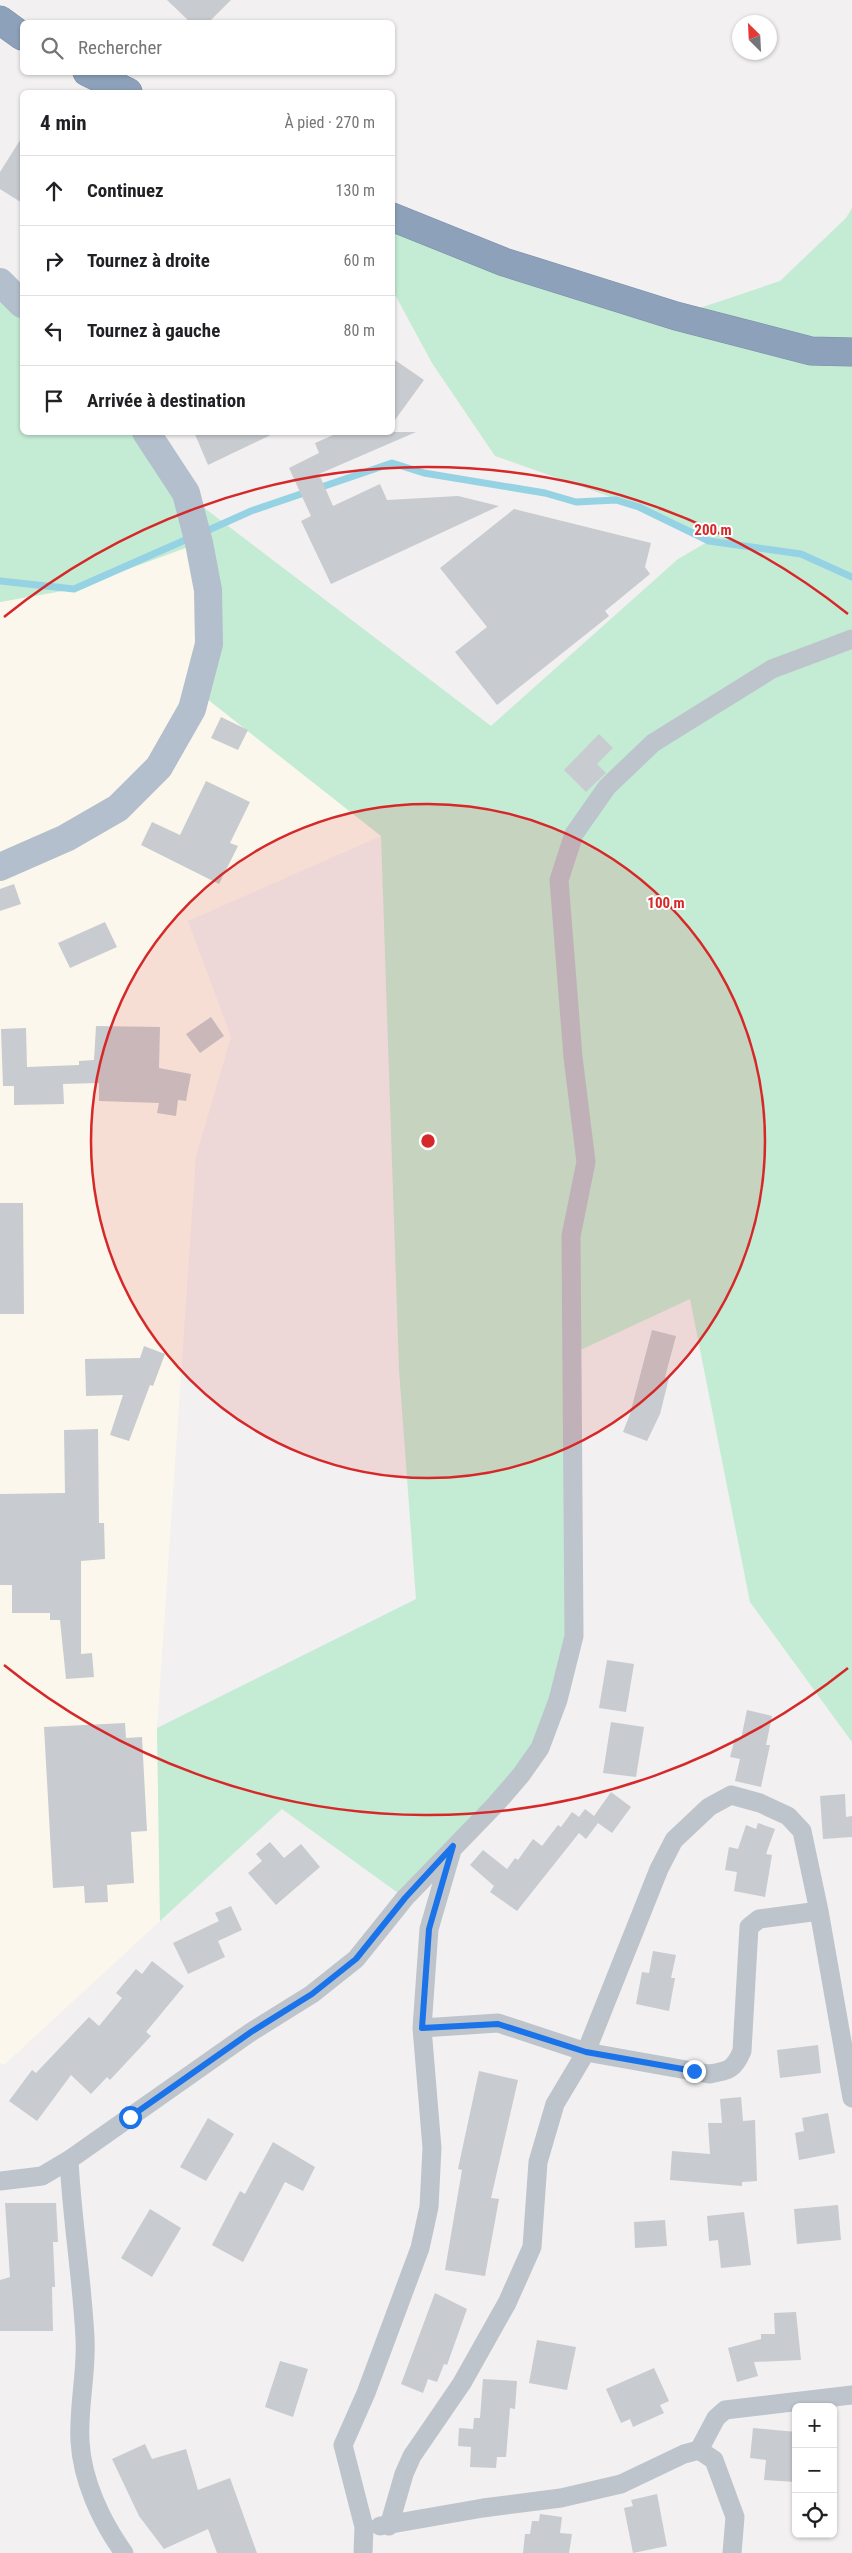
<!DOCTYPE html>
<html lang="fr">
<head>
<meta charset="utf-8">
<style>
  :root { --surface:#fff; --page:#f2f2f2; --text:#202124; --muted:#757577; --line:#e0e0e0 }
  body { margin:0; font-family:"Roboto Condensed",sans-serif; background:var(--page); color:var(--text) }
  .controls { position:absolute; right:15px; bottom:15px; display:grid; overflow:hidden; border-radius:8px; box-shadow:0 1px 4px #0004 }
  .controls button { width:45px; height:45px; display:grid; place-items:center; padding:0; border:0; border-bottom:1px solid var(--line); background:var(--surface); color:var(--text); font:25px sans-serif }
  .compass { position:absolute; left:732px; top:15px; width:45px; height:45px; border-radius:50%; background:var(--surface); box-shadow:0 1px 4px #0004; rotate:336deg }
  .stop { position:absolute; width:15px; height:15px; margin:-11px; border:4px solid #1a73e8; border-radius:50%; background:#fff }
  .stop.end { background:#1a73e8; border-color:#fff; box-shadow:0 1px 5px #0008 }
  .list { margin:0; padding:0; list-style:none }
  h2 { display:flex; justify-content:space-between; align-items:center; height:65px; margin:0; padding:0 20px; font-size:21px }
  h2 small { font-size:16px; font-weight:400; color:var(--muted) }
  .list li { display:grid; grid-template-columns:32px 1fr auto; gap:15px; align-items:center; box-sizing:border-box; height:70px; padding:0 20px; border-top:1px solid var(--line) }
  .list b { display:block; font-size:19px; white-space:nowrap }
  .list em { font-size:16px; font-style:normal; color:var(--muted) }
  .icon { flex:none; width:28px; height:28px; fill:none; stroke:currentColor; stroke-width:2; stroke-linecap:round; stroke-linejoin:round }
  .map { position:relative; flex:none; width:852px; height:2553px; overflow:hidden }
  .search { position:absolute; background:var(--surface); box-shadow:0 1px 4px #0004; left:20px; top:20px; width:375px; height:55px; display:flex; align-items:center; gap:12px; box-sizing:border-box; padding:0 18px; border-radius:8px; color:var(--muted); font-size:19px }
  .panel { position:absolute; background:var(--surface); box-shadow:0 1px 4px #0004; left:20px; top:90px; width:375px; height:345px; border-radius:8px }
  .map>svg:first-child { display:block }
  .commercial { fill:#fbf7ec }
  .green { fill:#c4ebd4 }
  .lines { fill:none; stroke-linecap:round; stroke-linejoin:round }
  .stream { stroke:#95d2e4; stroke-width:7 }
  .building { fill:#c8cbcf }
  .highway-casing { stroke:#788da6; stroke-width:29 }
  .street { stroke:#bdc4cc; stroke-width:19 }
  .primary { stroke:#b3bfcc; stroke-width:28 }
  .highway { stroke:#8da2ba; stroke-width:28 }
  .route { stroke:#1a73e8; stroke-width:6 }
  .ring { fill:none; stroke:#d62828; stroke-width:2.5 }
  .centre { fill:#d62828; stroke:#fff; stroke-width:2.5 }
  .ring-label { font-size:15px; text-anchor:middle; font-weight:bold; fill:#d62828; stroke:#fff; stroke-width:4; stroke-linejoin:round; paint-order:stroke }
</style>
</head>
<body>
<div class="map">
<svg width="852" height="2553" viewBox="0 0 852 2553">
  <rect width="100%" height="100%" fill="#f2f0f0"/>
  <path class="commercial" d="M 199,543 L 197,691 L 381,836 L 188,921 L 231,1037 L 196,1156 L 157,1728 L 160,1921 L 4,2065 L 0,2063 L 0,602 L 74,589 Z"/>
  <path class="green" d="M 852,208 L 852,1742 L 750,1602 L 690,1299 L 574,1353 L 576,1585 L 540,1748 L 405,1898 L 282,1809 L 160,1921 L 157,1728 L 416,1599 L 399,1370 L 381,836 L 197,691 L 199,543 L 74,589 L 0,602 L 0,282 L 22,304 L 22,432 L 146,433 L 186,494 L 491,726 L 678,559 L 709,541 L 639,507 L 495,456 L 432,363 L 393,291 L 393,217 L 676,316 L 780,281 L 846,218 Z"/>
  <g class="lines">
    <path class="stream" d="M 202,533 L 251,511 L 392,463 L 424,473 L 545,493 L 576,502 L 616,500 L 639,507 L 709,541 L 801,554 L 852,577
      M 0,581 L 74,589 L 192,537"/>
  </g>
  <path class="building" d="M 167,0 L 231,0 L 209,22 L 190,22 Z
    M 22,137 L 22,203 L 0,189 L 0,172 Z
    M 392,358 L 424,380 L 392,424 Z
    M 194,432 L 277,432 L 208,465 Z
    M 340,432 L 416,432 L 319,474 L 333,506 L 380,484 L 387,500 L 458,496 L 499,506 L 331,584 L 301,521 L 311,516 L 289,468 L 319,453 L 315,443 Z
    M 514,509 L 651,543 L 645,567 L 650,574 L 605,611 L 609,616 L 497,705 L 455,652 L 487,627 L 440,568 Z
    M 221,717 L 248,730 L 238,750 L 211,738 Z
    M 599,734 L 613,748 L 597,764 L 606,773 L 586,792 L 564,770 Z
    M 206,781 L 250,802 L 230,843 L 238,846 L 219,884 L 141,845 L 152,822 L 180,835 Z
    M 14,884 L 21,904 L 0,911 L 0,889 Z
    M 105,922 L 117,947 L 70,968 L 58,943 Z
    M 211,1017 L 224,1036 L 200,1053 L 186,1034 Z
    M 96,1026 L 160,1027 L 159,1068 L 191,1074 L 186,1101 L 178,1100 L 176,1116 L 157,1113 L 159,1103 L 99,1101 L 99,1083 L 63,1084 L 64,1104 L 14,1105 L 14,1086 L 3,1086 L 1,1029 L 26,1028 L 27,1067 L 79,1065 L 79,1061 L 94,1060 Z
    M 0,1203 L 23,1203 L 24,1314 L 0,1314 Z
    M 652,1330 L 676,1336 L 665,1377 L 669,1378 L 660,1414 L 647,1441 L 623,1432 L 630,1414 Z
    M 144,1346 L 165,1354 L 153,1386 L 150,1385 L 129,1441 L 110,1435 L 123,1395 L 86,1396 L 85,1359 L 140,1358 Z
    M 98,1429 L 99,1523 L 104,1523 L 105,1559 L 81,1561 L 81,1654 L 92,1653 L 94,1677 L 66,1679 L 60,1620 L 50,1620 L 50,1613 L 12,1613 L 12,1585 L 0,1585 L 0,1494 L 65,1493 L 64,1430 Z
    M 607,1660 L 634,1664 L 626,1712 L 599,1708 Z
    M 747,1710 L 772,1716 L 766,1745 L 770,1745 L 761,1787 L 735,1781 L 740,1759 L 730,1757 L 735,1738 L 741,1739 Z
    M 611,1722 L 644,1727 L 636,1777 L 603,1773 Z
    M 125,1723 L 126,1738 L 142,1737 L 147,1831 L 131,1832 L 134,1883 L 107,1885 L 108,1902 L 85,1903 L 84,1886 L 53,1888 L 44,1727 Z
    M 611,1792 L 631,1807 L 612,1833 L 598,1823 L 586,1839 L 579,1833 L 517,1911 L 490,1892 L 494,1886 L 470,1865 L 483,1850 L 507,1869 L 515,1858 L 518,1860 L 533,1839 L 542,1846 L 558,1825 L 561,1827 L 572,1812 L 579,1817 L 585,1809 L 594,1816 Z
    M 845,1794 L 846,1817 L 852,1816 L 852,1837 L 823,1839 L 820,1796 Z
    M 758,1823 L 775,1829 L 766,1854 L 772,1855 L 765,1897 L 734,1891 L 737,1872 L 725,1870 L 729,1847 L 738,1849 L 746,1825 L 756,1829 Z
    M 270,1842 L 284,1858 L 301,1844 L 320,1867 L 276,1905 L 248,1873 L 262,1861 L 256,1854 Z
    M 231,1906 L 242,1930 L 218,1941 L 225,1957 L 188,1974 L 173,1943 L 219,1921 L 215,1913 Z
    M 653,1951 L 676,1955 L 671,1978 L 675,1978 L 669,2011 L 636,2004 L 642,1972 L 649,1973 Z
    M 152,1961 L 184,1986 L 146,2032 L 151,2036 L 110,2080 L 107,2077 L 91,2094 L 71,2075 L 37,2121 L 9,2101 L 32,2070 L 36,2073 L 89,2017 L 99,2026 L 122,1998 L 116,1993 L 136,1969 L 142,1974 Z
    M 818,2045 L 821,2073 L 780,2078 L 777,2050 Z
    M 479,2071 L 518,2080 L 491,2198 L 499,2199 L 485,2276 L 445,2270 L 462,2170 L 458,2169 Z
    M 741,2097 L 743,2121 L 755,2120 L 757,2181 L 742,2182 L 742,2186 L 670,2180 L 672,2151 L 710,2154 L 708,2123 L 722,2123 L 720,2099 Z
    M 828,2113 L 835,2153 L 799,2160 L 795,2133 L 804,2131 L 802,2118 Z
    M 208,2118 L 234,2134 L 206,2181 L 180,2167 Z
    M 273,2142 L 315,2167 L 303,2191 L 285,2182 L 243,2262 L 212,2245 L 240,2191 L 245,2194 Z
    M 5,2203 L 56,2203 L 58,2242 L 53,2242 L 55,2287 L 52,2287 L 53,2331 L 0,2331 L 0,2280 L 10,2277 Z
    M 838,2205 L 841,2240 L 797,2244 L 794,2209 Z
    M 150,2209 L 181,2228 L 152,2277 L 121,2258 Z
    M 744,2212 L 751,2265 L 721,2268 L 718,2240 L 709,2241 L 707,2216 Z
    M 665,2220 L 667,2246 L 635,2248 L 634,2222 Z
    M 435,2293 L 467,2309 L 447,2365 L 444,2364 L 437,2382 L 428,2379 L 423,2393 L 401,2384 Z
    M 796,2312 L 801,2360 L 754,2362 L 758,2376 L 737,2382 L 728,2348 L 761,2339 L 761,2334 L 775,2334 L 774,2313 Z
    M 537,2340 L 576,2347 L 567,2390 L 529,2383 Z
    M 280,2361 L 308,2369 L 293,2417 L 265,2407 Z
    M 654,2368 L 669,2401 L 660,2405 L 664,2413 L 633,2427 L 630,2419 L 621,2423 L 606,2389 Z
    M 483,2379 L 517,2381 L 515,2409 L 510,2408 L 506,2457 L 497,2457 L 496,2468 L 470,2467 L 471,2447 L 458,2446 L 459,2428 L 473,2429 L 474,2418 L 480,2418 Z
    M 753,2428 L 796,2432 L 796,2482 L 764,2480 L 766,2460 L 750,2458 Z
    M 145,2444 L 152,2459 L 186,2449 L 198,2490 L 230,2478 L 257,2553 L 217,2553 L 208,2529 L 164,2549 L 139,2516 L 112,2459 Z
    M 657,2494 L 667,2546 L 633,2553 L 624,2508 L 633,2506 L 631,2500 Z
    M 540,2514 L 562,2517 L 560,2533 L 572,2534 L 569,2553 L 523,2553 L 525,2534 L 530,2534 L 532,2521 L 539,2521 Z"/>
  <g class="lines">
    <g class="highway-casing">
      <path id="highway" d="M 0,20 L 22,36
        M 87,72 L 128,92
        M 392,217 L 504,262 L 676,316 L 811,351 L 852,352"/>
    </g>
    <path class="street" d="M 422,2028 L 498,2023 L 586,2052 L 709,2074 C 728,2071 734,2070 742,2051 L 749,1927 L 759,1919 L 819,1911
      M 69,2160 C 72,2220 82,2278 85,2338 C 87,2372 78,2407 80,2441 C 82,2480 101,2521 124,2553
      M 0,2181 L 42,2176 L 69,2160 L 251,2032 L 312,1994 L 356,1959 L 405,1898 L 496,1804 L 521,1775 L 540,1748 L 558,1700 L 574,1636 L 571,1236 L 586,1162 L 573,1057 L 559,880 L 574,834 L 607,787 L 653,743 L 772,669 L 852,639
      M 699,2450 L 714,2460 L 735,2517 L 732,2553
      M 380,2526 L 483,2508 L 561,2498 L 621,2484 L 684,2454 L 699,2450 L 716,2418 L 725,2410 L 852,2395
      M 389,2526 L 404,2474 L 412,2456 L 462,2383 L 507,2303 L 532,2247 L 538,2162 L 555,2104 L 586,2052 L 659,1869 L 674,1840 L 709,1807 L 731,1795 L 760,1803 L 788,1816 L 802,1831 L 819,1911 L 852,2098
      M 363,2553 L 364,2527 L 343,2445 L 366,2393 L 420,2248 L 429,2207 L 432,2148 L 422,2028 L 429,1929 L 452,1850"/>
    <path class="primary" d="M 0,282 L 22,304
      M 0,867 L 66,838 L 118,808 L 159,767 L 192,709 L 209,644 L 208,590 L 199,543 L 186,493 L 146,432"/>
    <use href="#highway" class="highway"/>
  </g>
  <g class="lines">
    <path class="route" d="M 130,2117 L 251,2032 L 312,1994 L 356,1959 L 405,1898 L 453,1846 L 429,1929 L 422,2028 L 498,2024 L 586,2052 L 694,2071"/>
  </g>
  <circle cx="428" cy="1141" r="337" fill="#d62828" fill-opacity=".12"/>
  <g class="ring">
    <circle cx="428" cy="1141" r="337"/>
    <path d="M848 1668A674 674 0 0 1 4 1665M4 617A674 674 0 0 1 848 614"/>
  </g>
  <circle cx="428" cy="1141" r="8" class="centre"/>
  <g class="ring-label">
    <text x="713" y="535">200 m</text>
    <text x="666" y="908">100 m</text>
  </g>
</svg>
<div class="controls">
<button>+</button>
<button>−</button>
<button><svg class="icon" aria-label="locate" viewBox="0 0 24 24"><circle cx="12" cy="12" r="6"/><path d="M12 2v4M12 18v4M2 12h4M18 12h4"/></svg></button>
</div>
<svg class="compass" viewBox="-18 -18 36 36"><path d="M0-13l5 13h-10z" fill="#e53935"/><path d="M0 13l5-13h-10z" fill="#757577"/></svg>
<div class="stop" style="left:130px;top:2117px"></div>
<div class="stop end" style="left:694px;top:2071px"></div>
<div class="search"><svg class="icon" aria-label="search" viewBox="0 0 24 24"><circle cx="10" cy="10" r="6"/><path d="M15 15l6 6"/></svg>Rechercher</div>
<section class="panel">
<h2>4 min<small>À pied · 270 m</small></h2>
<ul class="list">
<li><svg class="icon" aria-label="ahead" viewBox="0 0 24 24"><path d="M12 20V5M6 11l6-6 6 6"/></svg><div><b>Continuez</b></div><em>130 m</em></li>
<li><svg class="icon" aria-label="right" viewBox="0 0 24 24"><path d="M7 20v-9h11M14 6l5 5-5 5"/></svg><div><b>Tournez à droite</b></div><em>60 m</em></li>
<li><svg class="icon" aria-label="left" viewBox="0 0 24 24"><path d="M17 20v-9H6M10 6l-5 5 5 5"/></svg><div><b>Tournez à gauche</b></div><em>80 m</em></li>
<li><svg class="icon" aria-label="arrive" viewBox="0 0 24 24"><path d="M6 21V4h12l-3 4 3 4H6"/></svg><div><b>Arrivée à destination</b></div></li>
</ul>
</section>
</div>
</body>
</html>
